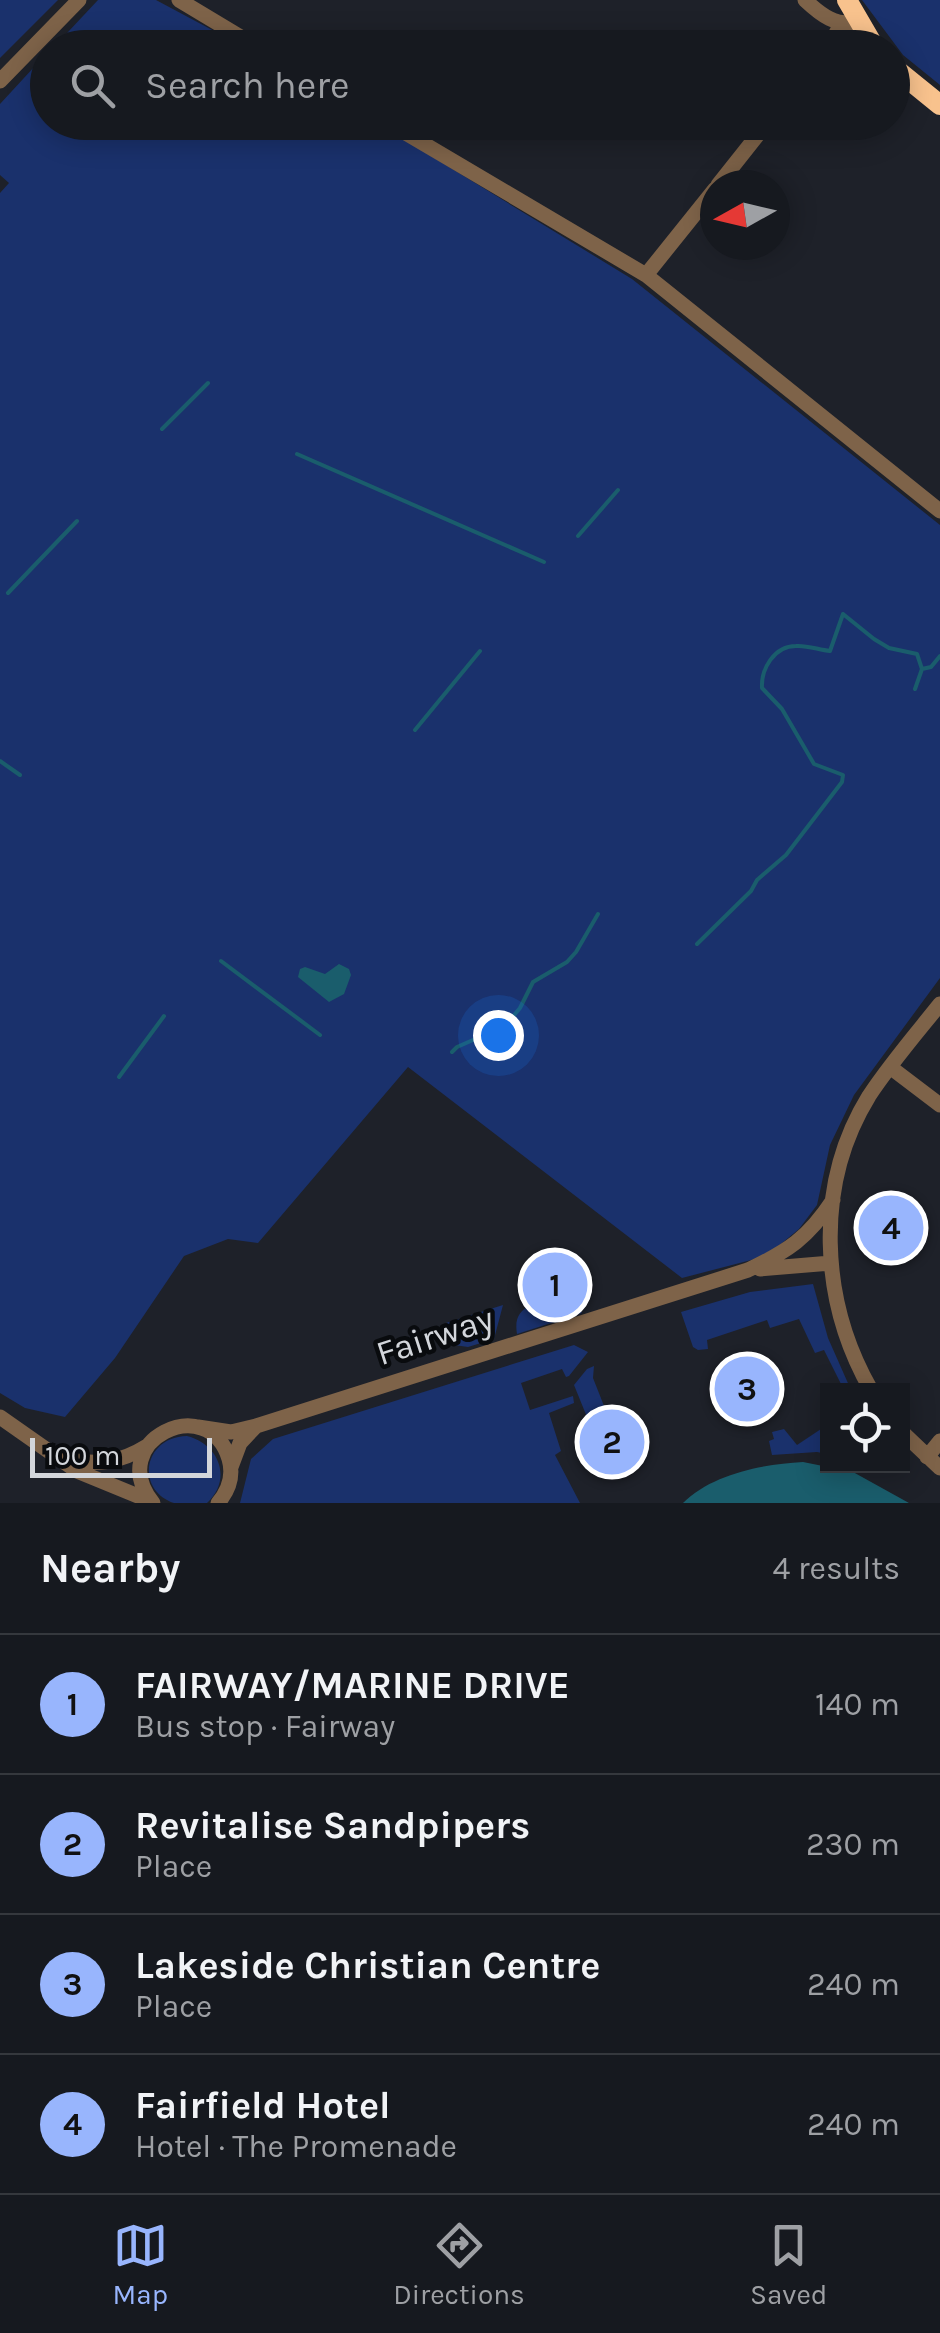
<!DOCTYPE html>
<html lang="en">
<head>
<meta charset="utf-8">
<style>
  :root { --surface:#16191f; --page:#1f2228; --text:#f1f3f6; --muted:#9ea0a4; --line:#35383d; --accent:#98b5fd }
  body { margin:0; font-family:Karla,sans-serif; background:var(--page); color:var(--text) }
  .controls { position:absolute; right:30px; bottom:30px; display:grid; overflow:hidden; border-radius:0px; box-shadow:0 5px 25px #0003 }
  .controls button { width:90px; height:90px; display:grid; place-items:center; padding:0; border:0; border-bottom:2px solid var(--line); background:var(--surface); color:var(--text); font:50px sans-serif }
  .compass { position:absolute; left:700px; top:170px; width:90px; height:90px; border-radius:50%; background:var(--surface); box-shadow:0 5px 25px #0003; rotate:262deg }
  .scale { position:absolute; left:30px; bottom:25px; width:182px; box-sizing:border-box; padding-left:10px; border:5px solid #d3d6db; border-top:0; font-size:28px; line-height:35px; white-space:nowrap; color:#d3d6db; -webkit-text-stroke:8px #090b0e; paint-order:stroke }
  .you { position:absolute; left:498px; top:1035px; width:35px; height:35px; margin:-25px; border:8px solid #fff; border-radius:50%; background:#1a73e8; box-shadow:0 0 0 15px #1a73e833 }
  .badge { display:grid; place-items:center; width:65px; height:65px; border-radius:50%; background:var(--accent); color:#111; font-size:32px; font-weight:700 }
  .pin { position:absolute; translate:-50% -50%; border:5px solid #fff; box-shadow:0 2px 10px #0006 }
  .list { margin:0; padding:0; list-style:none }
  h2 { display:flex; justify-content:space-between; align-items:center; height:130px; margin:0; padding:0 40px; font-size:42px }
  h2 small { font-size:32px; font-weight:400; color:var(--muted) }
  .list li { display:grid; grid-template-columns:65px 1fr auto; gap:30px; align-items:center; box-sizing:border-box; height:140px; padding:0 40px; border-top:2px solid var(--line) }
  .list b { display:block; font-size:38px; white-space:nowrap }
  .list p { margin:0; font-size:32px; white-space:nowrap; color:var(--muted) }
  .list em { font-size:32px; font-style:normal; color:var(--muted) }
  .icon { flex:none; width:55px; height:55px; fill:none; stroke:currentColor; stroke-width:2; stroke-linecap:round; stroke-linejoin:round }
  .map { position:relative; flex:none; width:940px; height:1503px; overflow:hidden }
  .search { position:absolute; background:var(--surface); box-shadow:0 5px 25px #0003; left:30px; right:30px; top:30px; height:110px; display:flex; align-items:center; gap:25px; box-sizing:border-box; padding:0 35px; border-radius:55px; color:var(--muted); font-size:38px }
  .sheet { height:690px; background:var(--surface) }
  nav { display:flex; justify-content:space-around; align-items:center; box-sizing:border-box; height:140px; border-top:2px solid var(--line); background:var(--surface); font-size:28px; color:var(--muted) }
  nav a { display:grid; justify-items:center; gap:5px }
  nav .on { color:var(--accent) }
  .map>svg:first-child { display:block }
  .green { fill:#1a316c }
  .water { fill:#1a5d6c }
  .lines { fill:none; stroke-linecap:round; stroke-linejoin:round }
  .stream { stroke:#1a5d6c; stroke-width:4 }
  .minor { stroke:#7e6349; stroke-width:15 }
  .highway { stroke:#f8c28d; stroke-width:20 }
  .labels { text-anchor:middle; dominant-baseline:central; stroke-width:9; stroke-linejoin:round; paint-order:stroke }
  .street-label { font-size:35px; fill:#d3d6db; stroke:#090b0e }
</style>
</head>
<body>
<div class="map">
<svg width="940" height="1503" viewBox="0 0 940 1503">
  <rect width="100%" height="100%" fill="#1e2129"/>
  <path class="green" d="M 0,0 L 58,0 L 0,58 Z
    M 98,0 L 156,0 L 244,47 L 53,48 Z
    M 862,0 L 940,0 L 940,85 L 903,55 Z
    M 47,53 L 48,122 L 377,123 L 632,279 L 940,525 L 940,978 L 854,1095 L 830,1145 L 817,1205 L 799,1229 L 776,1248 L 755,1259 L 682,1278 L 408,1067 L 258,1243 L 228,1239 L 184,1256 L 115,1358 L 65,1417 L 25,1408 L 0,1393 L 0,193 L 9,183 L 0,175 L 0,104 Z
    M 813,1284 L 828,1338 L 851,1390 L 844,1390 L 824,1350 L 815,1353 L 799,1319 L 770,1328 L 767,1320 L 707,1340 L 708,1349 L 698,1350 L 693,1347 L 681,1312 L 750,1292 Z
    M 559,1297 L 571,1299 L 582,1313 L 517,1334 C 512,1305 536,1303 559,1297 Z
    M 503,1305 L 494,1339 L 468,1347 L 454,1345 L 446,1323 Z
    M 574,1345 L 588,1352 L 569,1376 L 566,1377 L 562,1369 L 521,1383 L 530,1410 L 573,1396 L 574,1403 L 549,1413 L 561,1451 L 555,1455 L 580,1503 L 240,1503 L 251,1459 L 273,1439 Z
    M 594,1366 L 593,1378 L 608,1416 L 589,1422 L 574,1385 L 587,1369 Z
    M 827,1425 L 827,1454 L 817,1452 L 772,1455 L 769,1441 L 774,1439 L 772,1432 L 784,1429 L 797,1445 Z
    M 187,1436 C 219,1444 233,1479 207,1503 C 197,1503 183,1503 174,1503 C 135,1490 143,1437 187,1436 Z"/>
  <path class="water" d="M 339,964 L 349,969 L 351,975 L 344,994 L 329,1002 L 298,977 L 300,969 L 305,967 L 325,974 Z
    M 803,1462 L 853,1472 L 909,1503 L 683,1503 C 712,1474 763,1464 803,1462 Z"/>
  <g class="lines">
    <path class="stream" d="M 162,429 L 208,383
      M 297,454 L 544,562
      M 578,536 L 618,490
      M 8,593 L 77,521
      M 922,669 L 931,667 L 940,656
      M 415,730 L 480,651
      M 0,761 L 20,775
      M 697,944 L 751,891 L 757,880 L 786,855 L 842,782 L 843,775 L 814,764 L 782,709 L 762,688 C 761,669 774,646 796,646 C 807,645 819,650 830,651 L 843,614 L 874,639 L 889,648 L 917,654 L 922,669 L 915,689
      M 221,961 L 320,1035
      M 452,1052 L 457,1047 L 505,1026 L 520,1008 L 533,982 L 567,962 L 576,952 L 598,914
      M 119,1077 L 164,1016"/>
    <path class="minor" d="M 179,0 L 259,48
      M 805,0 C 821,15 836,27 859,22
      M 828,48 L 841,24
      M 0,81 L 79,0
      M 387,122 L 646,275 L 940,511
      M 718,185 L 768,122
      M 646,275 L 715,189
      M 890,1067 L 940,1105
      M 760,1269 L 831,1263
      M 871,1390 C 820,1301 814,1185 869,1096 C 890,1064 916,1034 940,1004
      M 0,1417 L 77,1471 L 150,1501
      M 198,1427 L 231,1432 L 256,1426 L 748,1270 C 788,1251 808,1238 833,1200
      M 902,1432 L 940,1468
      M 927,1457 L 940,1441
      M 64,1459 C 97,1465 118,1464 147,1446
      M 231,1467 L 240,1443 L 256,1426
      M 153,1503 C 103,1441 209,1390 229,1459 C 234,1476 229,1490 218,1503"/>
    <path class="highway" d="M 847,0 L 875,48
      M 892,66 L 940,105"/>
  </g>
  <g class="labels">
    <g class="street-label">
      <text transform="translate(435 1336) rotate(-18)">Fairway</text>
    </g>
  </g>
</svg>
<div class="controls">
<button><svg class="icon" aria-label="locate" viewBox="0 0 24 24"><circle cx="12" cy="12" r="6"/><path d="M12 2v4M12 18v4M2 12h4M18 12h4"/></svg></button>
</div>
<svg class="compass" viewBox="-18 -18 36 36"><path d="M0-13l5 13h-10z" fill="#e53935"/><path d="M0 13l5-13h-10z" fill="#9ea0a4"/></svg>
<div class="scale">100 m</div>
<div class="you"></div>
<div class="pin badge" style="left:555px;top:1285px">1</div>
<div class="pin badge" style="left:612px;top:1442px">2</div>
<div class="pin badge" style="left:747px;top:1389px">3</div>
<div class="pin badge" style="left:891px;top:1228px">4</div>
<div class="search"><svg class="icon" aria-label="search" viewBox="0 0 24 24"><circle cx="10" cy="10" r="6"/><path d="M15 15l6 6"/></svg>Search here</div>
</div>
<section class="sheet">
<h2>Nearby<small>4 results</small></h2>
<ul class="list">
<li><span class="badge">1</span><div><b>FAIRWAY/MARINE DRIVE</b><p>Bus stop · Fairway</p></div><em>140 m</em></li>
<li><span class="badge">2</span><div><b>Revitalise Sandpipers</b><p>Place</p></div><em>230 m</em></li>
<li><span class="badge">3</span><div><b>Lakeside Christian Centre</b><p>Place</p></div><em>240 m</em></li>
<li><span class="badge">4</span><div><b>Fairfield Hotel</b><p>Hotel · The Promenade</p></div><em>240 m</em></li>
</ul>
</section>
<nav>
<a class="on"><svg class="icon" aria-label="map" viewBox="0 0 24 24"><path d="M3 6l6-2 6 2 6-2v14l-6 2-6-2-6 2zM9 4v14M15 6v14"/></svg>Map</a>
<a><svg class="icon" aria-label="directions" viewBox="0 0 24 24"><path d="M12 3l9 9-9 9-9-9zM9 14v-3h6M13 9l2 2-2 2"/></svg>Directions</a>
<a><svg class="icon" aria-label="saved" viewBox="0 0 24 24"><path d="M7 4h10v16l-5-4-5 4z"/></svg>Saved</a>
</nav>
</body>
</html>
